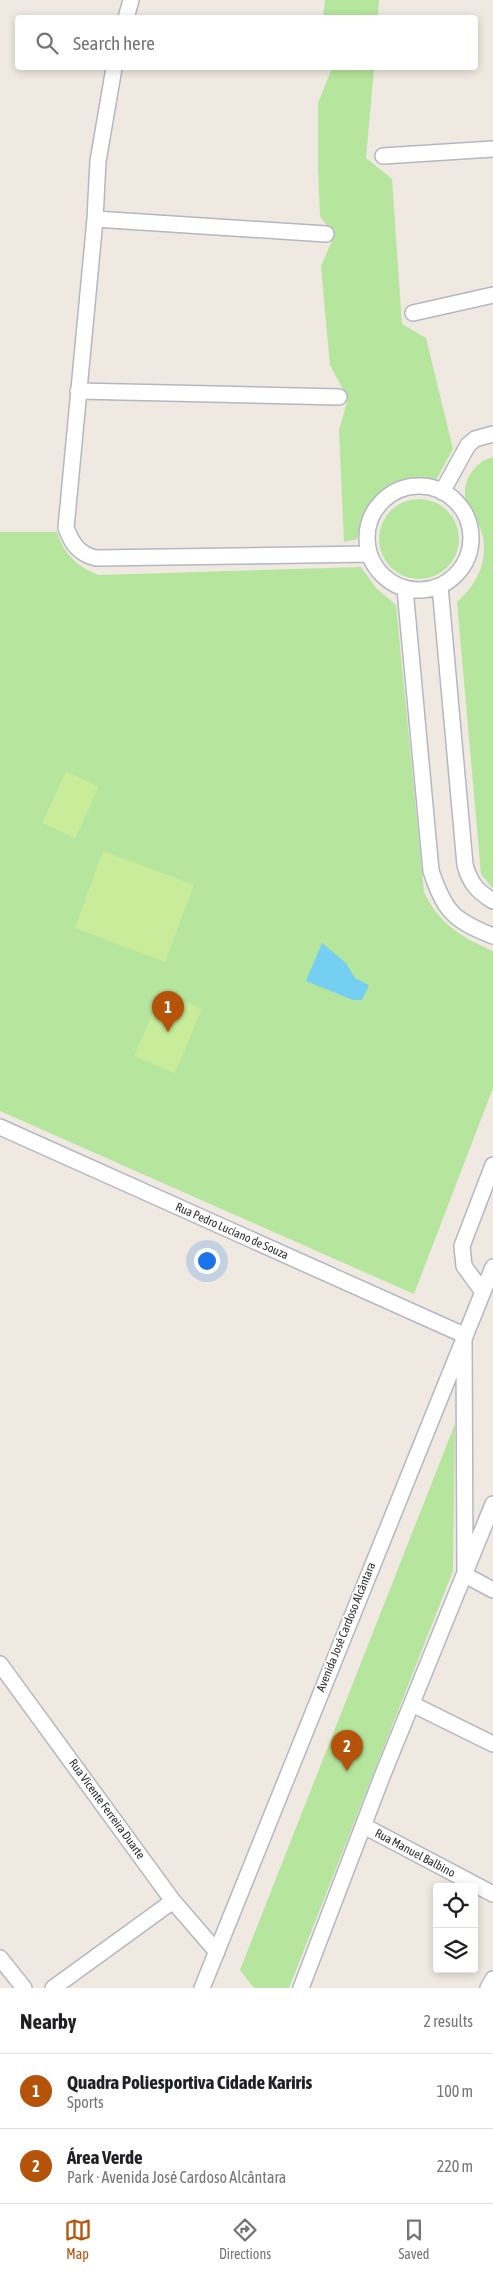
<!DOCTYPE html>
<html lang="en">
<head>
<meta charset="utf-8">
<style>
  :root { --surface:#fff; --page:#f2f2f2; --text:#202124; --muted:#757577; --line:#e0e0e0; --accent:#b45309 }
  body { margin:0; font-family:"Asap Condensed",sans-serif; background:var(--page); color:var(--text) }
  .controls { position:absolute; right:15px; bottom:15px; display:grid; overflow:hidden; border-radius:5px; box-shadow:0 2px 8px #0003 }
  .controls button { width:45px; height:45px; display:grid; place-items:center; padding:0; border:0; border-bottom:1px solid var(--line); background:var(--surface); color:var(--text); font:25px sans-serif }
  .you { position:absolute; left:206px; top:1260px; width:18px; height:18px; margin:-12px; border:4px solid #fff; border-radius:50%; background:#1a73e8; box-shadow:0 0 0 8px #1a73e833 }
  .badge { display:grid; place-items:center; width:32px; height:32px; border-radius:50%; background:var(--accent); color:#fff; font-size:16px; font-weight:700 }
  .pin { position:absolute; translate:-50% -41px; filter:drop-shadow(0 1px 2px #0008) }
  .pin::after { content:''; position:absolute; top:26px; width:18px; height:15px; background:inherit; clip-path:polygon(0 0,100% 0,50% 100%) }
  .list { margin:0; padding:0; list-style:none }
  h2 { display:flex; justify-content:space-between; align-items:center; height:65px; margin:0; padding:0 20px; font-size:21px }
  h2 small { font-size:16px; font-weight:400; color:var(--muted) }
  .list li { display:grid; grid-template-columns:32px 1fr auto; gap:15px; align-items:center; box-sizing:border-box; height:75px; padding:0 20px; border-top:1px solid var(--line) }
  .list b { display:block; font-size:19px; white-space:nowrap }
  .list p { margin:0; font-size:16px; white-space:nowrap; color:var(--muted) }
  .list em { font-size:16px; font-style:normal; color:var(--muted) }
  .icon { flex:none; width:28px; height:28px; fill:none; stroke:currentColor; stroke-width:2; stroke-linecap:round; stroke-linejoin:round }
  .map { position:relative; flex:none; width:493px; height:1988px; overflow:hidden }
  .search { position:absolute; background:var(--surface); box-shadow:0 2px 8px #0003; left:15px; right:15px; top:15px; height:55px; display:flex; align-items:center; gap:12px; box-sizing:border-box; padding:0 18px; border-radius:5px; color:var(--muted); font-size:19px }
  .sheet { height:215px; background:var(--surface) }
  nav { display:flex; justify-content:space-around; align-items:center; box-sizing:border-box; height:70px; border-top:1px solid var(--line); background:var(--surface); font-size:14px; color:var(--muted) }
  nav a { display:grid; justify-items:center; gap:2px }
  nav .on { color:var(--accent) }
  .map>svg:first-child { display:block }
  .green { fill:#b6e59e }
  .pitch { fill:#c9ec9a }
  .water { fill:#75cff0 }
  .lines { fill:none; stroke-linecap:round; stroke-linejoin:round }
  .street-casing { stroke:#b4b7c1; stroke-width:18 }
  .street { stroke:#fff; stroke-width:15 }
  .labels { text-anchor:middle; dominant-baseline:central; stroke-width:4; stroke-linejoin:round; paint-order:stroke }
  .street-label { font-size:12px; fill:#2e2e2e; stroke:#fff }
</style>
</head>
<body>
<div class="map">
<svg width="493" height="1988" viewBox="0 0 493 1988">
  <rect width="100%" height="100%" fill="#efe9e1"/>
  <path class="green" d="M 325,0 L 379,0 L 378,17 L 323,17 Z
    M 332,68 L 374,68 L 366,158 L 392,179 L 402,324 L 426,338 L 453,449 L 436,480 C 396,477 365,499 357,539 L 344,542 L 339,430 L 348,399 L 330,365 L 324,300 L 321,266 L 334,236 L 320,216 L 318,168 L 318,103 Z
    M 493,457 L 493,889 L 481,874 L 457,602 C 478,584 490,558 481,530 C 477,520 469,512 466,502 C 461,482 474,462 493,457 Z
    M379 539a40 40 0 1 1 80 0a40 40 0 1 1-80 0Z
    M 0,532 L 57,532 C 64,554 77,567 99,575 L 361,567 L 376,588 L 396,605 L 424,892 C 439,924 461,937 493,951 L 493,1088 L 414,1294 L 0,1111 Z
    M 455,1424 L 453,1571 L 289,1988 L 254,1988 L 240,1970 Z"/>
  <path class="pitch" d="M 66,771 L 99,787 L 75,838 L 42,823 Z
    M 103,851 L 194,885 L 165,962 L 75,928 Z
    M 162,992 L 202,1009 L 175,1073 L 134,1056 Z"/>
  <path class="water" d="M 322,943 L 346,963 L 355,978 L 369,985 L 362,1000 L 353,1000 L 306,981 Z"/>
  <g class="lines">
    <g class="street-casing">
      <path id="street" d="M 126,18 L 131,0
        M 114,68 L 98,161 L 95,219 L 66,528 C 72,544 79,554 96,558 L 369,554
        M 383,156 L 493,149
        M 95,219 L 326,234
        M 413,313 L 493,295
        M 78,391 L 339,397
        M367 538a52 52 0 1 1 104 0a52 52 0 1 1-104 0Z
        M 442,492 L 468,445 L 475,439 L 493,434
        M 440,586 L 465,865 C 470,883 477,891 493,901
        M 405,589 L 431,871 C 445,912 453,920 493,936
        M 0,1127 L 464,1335 L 465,1575
        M 483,1292 L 464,1266 L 462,1246 L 493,1165
        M 465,1575 L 493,1590
        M 0,1664 L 173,1901 L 217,1952
        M 412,1704 L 493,1744
        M 364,1826 L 493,1894
        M 0,1958 L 24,1988
        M 53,1988 L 173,1901
        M 202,1988 L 493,1267
        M 301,1988 L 383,1774 L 493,1504
        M 488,1988 L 493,1979"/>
    </g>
    <use href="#street" class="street"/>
  </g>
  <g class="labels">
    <g class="street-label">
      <text transform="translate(232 1231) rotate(24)">Rua Pedro Luciano de Souza</text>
      <text transform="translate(346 1627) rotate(-68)">Avenida José Cardoso Alcântara</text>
      <text transform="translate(107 1809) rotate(54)">Rua Vicente Ferreira Duarte</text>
      <text transform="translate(415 1853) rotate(28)">Rua Manuel Balbino</text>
    </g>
  </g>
</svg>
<div class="controls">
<button><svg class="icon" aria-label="locate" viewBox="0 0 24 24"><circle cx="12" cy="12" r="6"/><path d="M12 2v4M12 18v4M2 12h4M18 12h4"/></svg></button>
<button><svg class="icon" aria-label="layers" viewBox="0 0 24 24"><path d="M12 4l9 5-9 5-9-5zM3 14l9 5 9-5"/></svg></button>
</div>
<div class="you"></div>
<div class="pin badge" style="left:168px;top:1032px">1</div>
<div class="pin badge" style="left:347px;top:1771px">2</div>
<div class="search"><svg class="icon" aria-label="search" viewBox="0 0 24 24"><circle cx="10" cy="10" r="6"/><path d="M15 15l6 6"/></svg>Search here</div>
</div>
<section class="sheet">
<h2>Nearby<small>2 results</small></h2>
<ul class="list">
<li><span class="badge">1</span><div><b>Quadra Poliesportiva Cidade Kariris</b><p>Sports</p></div><em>100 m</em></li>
<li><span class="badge">2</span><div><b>Área Verde</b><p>Park · Avenida José Cardoso Alcântara</p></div><em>220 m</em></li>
</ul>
</section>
<nav>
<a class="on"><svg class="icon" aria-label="map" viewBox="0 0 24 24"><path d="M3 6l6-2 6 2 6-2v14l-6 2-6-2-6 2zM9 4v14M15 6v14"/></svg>Map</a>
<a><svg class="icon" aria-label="directions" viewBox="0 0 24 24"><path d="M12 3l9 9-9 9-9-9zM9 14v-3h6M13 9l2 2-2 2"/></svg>Directions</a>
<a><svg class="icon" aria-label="saved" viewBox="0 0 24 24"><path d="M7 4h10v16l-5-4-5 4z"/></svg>Saved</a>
</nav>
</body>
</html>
